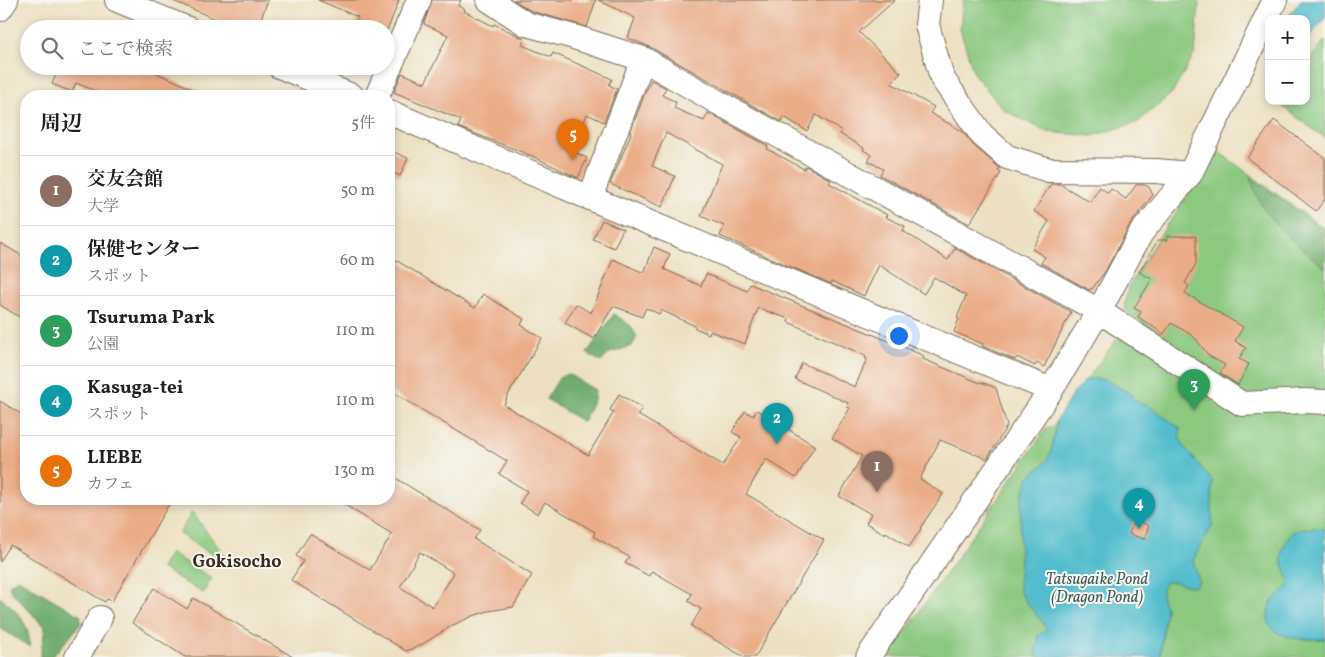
<!DOCTYPE html>
<html lang="ja">
<head>
<meta charset="utf-8">
<style>
  :root { --surface:#fff; --page:#f6f6f6; --text:#202124; --muted:#757577; --line:#e0e0e0; --accent:#c8321e }
  body { margin:0; font-family:Vollkorn,"Noto Serif JP",serif; background:var(--page); color:var(--text) }
  .controls { position:absolute; right:15px; top:15px; display:grid; overflow:hidden; border-radius:10px; box-shadow:0 2px 8px #0003 }
  .controls button { width:45px; height:45px; display:grid; place-items:center; padding:0; border:0; border-bottom:1px solid var(--line); background:var(--surface); color:var(--text); font:25px sans-serif }
  .you { position:absolute; left:898px; top:335px; width:18px; height:18px; margin:-12px; border:4px solid #fff; border-radius:50%; background:#1a73e8; box-shadow:0 0 0 8px #1a73e833 }
  .badge { display:grid; place-items:center; width:32px; height:32px; border-radius:50%; background:var(--accent); color:#fff; font-size:16px; font-weight:700 }
  .pin { position:absolute; translate:-50% -41px; filter:drop-shadow(0 1px 2px #0008) }
  .pin::after { content:''; position:absolute; top:26px; width:18px; height:15px; background:inherit; clip-path:polygon(0 0,100% 0,50% 100%) }
  .list { margin:0; padding:0; list-style:none }
  h2 { display:flex; justify-content:space-between; align-items:center; height:65px; margin:0; padding:0 20px; font-size:21px }
  h2 small { font-size:16px; font-weight:400; color:var(--muted) }
  .list li { display:grid; grid-template-columns:32px 1fr auto; gap:15px; align-items:center; box-sizing:border-box; height:70px; padding:0 20px; border-top:1px solid var(--line) }
  .list b { display:block; font-size:19px; white-space:nowrap }
  .list p { margin:0; font-size:16px; white-space:nowrap; color:var(--muted) }
  .list em { font-size:16px; font-style:normal; color:var(--muted) }
  .icon { flex:none; width:28px; height:28px; fill:none; stroke:currentColor; stroke-width:2; stroke-linecap:round; stroke-linejoin:round }
  .map { position:relative; flex:none; width:1325px; height:657px; overflow:hidden }
  .search { position:absolute; background:var(--surface); box-shadow:0 2px 8px #0003; left:20px; top:20px; width:375px; height:55px; display:flex; align-items:center; gap:12px; box-sizing:border-box; padding:0 18px; border-radius:28px; color:var(--muted); font-size:19px }
  .panel { position:absolute; background:var(--surface); box-shadow:0 2px 8px #0003; left:20px; top:90px; width:375px; height:415px; border-radius:20px }
  .map>svg:first-child { display:block }
  .green { fill:#8bc97f; stroke:#637a4e }
  .forest { fill:#70ad6e; stroke:#566c46 }
  .water { fill:#52bdcd; stroke:#467476 }
  .building { fill:#ebad88; fill-rule:evenodd }
  .lines { fill:none; stroke-linecap:round; stroke-linejoin:round }
  .minor-casing { stroke:#796a57; stroke-width:26 }
  .minor { stroke:#fff; stroke-width:24 }
  .labels { text-anchor:middle; dominant-baseline:central; stroke-width:4; stroke-linejoin:round; paint-order:stroke }
  .water-label { font-size:16px; font-style:italic; fill:#435d5b; stroke:#f6f6f2 }
  .quarter-label { font-size:18px; font-weight:bold; fill:#3b2a1e; stroke:#f6f6f2 }
</style>
</head>
<body>
<div class="map">
<svg width="1325" height="657" viewBox="0 0 1325 657">
  <rect width="100%" height="100%" fill="#f6f6f2"/>
  <filter id="ink" filterUnits="userSpaceOnUse"><feTurbulence type="fractalNoise" baseFrequency=".02" numOctaves="2"/><feDisplacementMap in="SourceGraphic" scale="10" xChannelSelector="R" yChannelSelector="G"/><feConvolveMatrix kernelMatrix="1 2 1 2 8 2 1 2 1" color-interpolation-filters="sRGB"/></filter>
  <filter id="wash" filterUnits="userSpaceOnUse"><feTurbulence type="fractalNoise" baseFrequency=".0096" numOctaves="4" result="noise"/><feDisplacementMap in="SourceGraphic" scale="20" xChannelSelector="R" yChannelSelector="G"/><feGaussianBlur stdDeviation="1.12" result="paint"/><feColorMatrix in="noise" values="0 0 0 0 0 0 0 0 0 0 0 0 0 0 0 0 0 1.4 0 .05"/><feComposite in="paint" operator="in"/></filter>
  <g filter="url(#wash)">
    <rect width="100%" height="100%" fill="#ece0c1"/>
    <path class="green" d="M 963,0 L 1198,0 L 1199,4 L 1195,53 L 1173,92 L 1138,122 L 1092,136 L 1047,132 L 1004,110 L 974,74 L 960,29 Z
      M 1325,40 L 1325,138 L 1278,103 L 1280,101 L 1306,101 L 1306,65 Z
      M 1216,150 L 1325,229 L 1325,657 L 888,657 L 1046,429 L 1053,427 L 1073,394 L 1091,374 L 1119,336 L 1129,314 L 1124,306 L 1128,288 L 1155,243 L 1212,160 Z
      M 192,512 L 233,567 L 179,534 Z
      M 170,553 L 212,578 L 203,593 L 161,568 Z"/>
    <path class="forest" d="M 1250,177 L 1325,231 L 1325,268 C 1306,252 1271,225 1260,202 C 1256,194 1253,185 1250,177 Z
      M 614,314 L 631,326 L 637,337 L 632,346 L 610,353 L 601,362 L 587,353 Z
      M 568,374 L 595,390 L 594,400 L 583,422 L 546,399 L 560,377 Z
      M 18,579 L 81,616 L 80,625 L 52,657 L 40,657 L 45,628 L 10,590 L 10,584 Z
      M 0,597 C 18,611 29,623 30,647 L 0,628 Z"/>
    <path class="water" d="M 1301,0 L 1325,0 L 1325,18 L 1306,41 L 1306,19 L 1286,19 Z
      M 1095,379 L 1106,380 L 1133,395 L 1131,398 L 1143,405 L 1145,403 L 1181,429 L 1179,436 L 1183,445 L 1212,481 L 1212,526 L 1193,560 L 1199,581 L 1195,587 C 1185,586 1175,580 1166,582 L 1162,589 L 1162,599 L 1166,608 L 1160,657 L 1038,657 L 1035,650 L 1039,641 L 1037,636 L 1047,630 C 1039,615 1026,605 1019,590 L 1021,500 L 1029,477 L 1046,462 L 1051,452 L 1057,420 L 1073,394 L 1086,380 Z
      M 1314,528 L 1325,529 L 1325,639 C 1308,640 1270,641 1268,618 C 1268,613 1269,607 1271,603 C 1276,595 1285,592 1290,583 L 1281,559 L 1283,548 L 1291,533 L 1302,529 Z"/>
    <g id="blocks">
      <path class="building" d="M 171,0 L 268,0 L 257,29 L 239,29 Z
        M 318,0 L 399,0 L 388,29 L 353,29 L 358,17 Z
        M 432,0 L 461,0 L 458,6 L 465,9 L 464,11 L 493,26 L 494,24 L 525,39 L 522,45 L 551,57 L 553,53 L 612,79 L 609,85 L 617,89 L 604,122 L 587,114 L 573,151 L 587,158 L 578,178 L 532,156 L 458,127 L 461,120 L 394,92 L 402,73 L 425,83 L 448,35 L 424,24 Z
        M 514,0 L 596,0 L 587,27 L 531,11 Z
        M 598,0 L 895,0 L 859,32 L 901,73 L 891,83 L 934,107 L 930,113 L 962,131 L 973,145 L 1000,168 L 998,171 L 1001,173 L 969,224 L 880,175 L 883,169 L 868,161 L 872,155 L 863,150 L 864,148 L 840,134 L 842,131 L 816,115 L 807,131 L 784,117 L 782,122 L 650,47 L 628,38 L 635,18 Z
        M 60,66 L 141,66 L 209,96 L 108,96 L 76,83 L 72,92 L 52,84 Z
        M 651,80 L 666,88 L 662,95 L 676,102 L 674,108 L 704,121 L 708,113 L 768,146 L 767,149 L 804,169 L 806,166 L 831,180 L 829,183 L 887,215 L 885,217 L 905,226 L 903,231 L 948,260 L 955,248 L 1071,312 L 1044,367 L 1037,363 L 1035,366 L 1017,357 L 1015,360 L 982,346 L 983,344 L 954,332 L 959,319 L 957,318 L 966,296 L 934,277 L 924,294 L 879,265 L 864,296 L 832,281 L 831,284 L 720,236 L 724,226 L 701,216 L 722,164 L 666,133 L 652,166 L 675,176 L 662,207 L 610,184 L 631,134 L 630,133 L 645,93 Z
        M 1274,120 L 1325,158 L 1325,199 L 1316,211 L 1247,158 Z
        M 389,150 L 408,158 L 400,176 L 389,171 Z
        M 1051,184 L 1060,184 L 1090,202 L 1100,187 L 1108,193 L 1111,189 L 1126,199 L 1136,185 L 1144,185 L 1149,187 L 1153,195 L 1129,226 L 1106,270 L 1093,288 L 1089,290 L 1041,263 L 1045,257 L 1032,249 L 1049,221 L 1034,211 Z
        M 602,220 L 623,229 L 614,248 L 593,239 Z
        M 1167,236 L 1196,236 L 1196,264 L 1185,283 L 1189,286 L 1185,293 L 1243,327 L 1235,341 L 1246,348 L 1239,359 L 1249,364 L 1238,385 L 1220,373 L 1225,365 L 1209,356 L 1196,339 L 1190,334 L 1171,323 L 1164,334 L 1138,317 L 1141,312 L 1134,308 L 1152,279 L 1139,272 L 1158,240 L 1167,240 Z
        M 0,243 L 26,258 L 26,321 L 0,305 Z
        M 654,247 L 670,254 L 664,269 L 701,286 L 706,274 L 747,291 L 750,284 L 908,349 L 924,356 L 923,359 L 980,383 L 981,382 L 996,388 L 1007,426 L 987,459 L 940,440 L 920,479 L 943,494 L 920,528 L 921,529 L 909,547 L 886,532 L 885,534 L 866,523 L 871,514 L 839,496 L 862,456 L 832,438 L 850,408 L 847,407 L 848,403 L 795,379 L 802,363 L 855,387 L 867,359 L 865,358 L 866,356 L 788,322 L 789,319 L 758,308 L 745,344 L 710,331 L 709,334 L 695,328 L 695,326 L 661,310 L 659,314 L 646,308 L 642,317 L 613,306 L 594,339 L 565,323 L 576,304 L 591,313 L 613,259 L 644,273 Z
        M 389,256 L 475,308 L 483,294 L 524,319 L 521,325 L 542,338 L 507,397 L 504,405 L 588,455 L 614,412 L 610,410 L 619,394 L 642,408 L 638,415 L 723,465 L 741,437 L 732,432 L 745,411 L 753,416 L 757,410 L 815,446 L 796,478 L 766,459 L 746,494 L 824,540 L 755,657 L 744,657 L 691,626 L 701,609 L 688,601 L 692,594 L 652,571 L 649,576 L 625,563 L 629,557 L 593,536 L 595,532 L 545,502 L 538,514 L 520,503 L 527,491 L 499,474 L 507,461 L 389,390 Z
        M 0,401 L 26,417 L 26,499 L 172,499 L 112,601 L 107,599 L 105,602 L 10,545 L 0,562 Z
        M 389,474 L 480,530 L 474,539 L 532,575 L 513,607 L 488,611 L 473,616 L 453,625 L 421,645 L 406,651 L 291,580 L 303,561 L 296,556 L 310,534 L 370,570 L 392,534 L 335,499 L 389,499 ZM 420,552 L 454,573 L 433,607 L 400,587 Z
        M 1135,519 L 1149,526 L 1144,539 L 1129,534 Z
        M 154,588 L 187,609 L 193,598 L 293,657 L 185,657 L 132,623 Z"/>
    </g>
  </g>
  <g filter="url(#ink)">
    <use href="#blocks" fill-opacity="0" stroke="#796a57" stroke-width="1"/>
    <g class="lines">
      <g class="minor-casing">
        <path id="minor" d="M 117,0 L 188,29
          M 489,0 L 526,24 L 574,37 L 643,59 L 719,103 L 1099,311 L 1242,404 L 1306,401 L 1325,402
          M 930,0 L 927,25 L 942,78 L 982,135 L 1007,157 L 1049,170 L 1156,171 L 1190,174
          M 0,9 L 6,0
          M 279,66 L 352,96
          M 377,96 L 419,0
          M 389,112 L 590,198 L 1051,390
          M 590,198 L 643,59
          M 77,657 L 100,618
          M 868,657 L 1051,390 L 1099,311 L 1141,233 L 1190,174 L 1275,0"/>
      </g>
      <use href="#minor" class="minor"/>
    </g>
  </g>
  <g class="labels">
    <g class="water-label">
      <text x="1097" y="580">Tatsugaike Pond<tspan x="1097" dy="18">(Dragon Pond)</tspan></text>
    </g>
    <g class="quarter-label">
      <text x="237" y="562">Gokisocho</text>
    </g>
  </g>
</svg>
<div class="controls">
<button>+</button>
<button>−</button>
</div>
<div class="you"></div>
<div class="pin badge" style="left:877px;top:492px;background:#8d6e63">1</div>
<div class="pin badge" style="left:777px;top:444px;background:#0f9aa8">2</div>
<div class="pin badge" style="left:1194px;top:410px;background:#2e9e5b">3</div>
<div class="pin badge" style="left:1139px;top:529px;background:#0f9aa8">4</div>
<div class="pin badge" style="left:573px;top:160px;background:#e8710a">5</div>
<div class="search"><svg class="icon" aria-label="search" viewBox="0 0 24 24"><circle cx="10" cy="10" r="6"/><path d="M15 15l6 6"/></svg>ここで検索</div>
<section class="panel">
<h2>周辺<small>5件</small></h2>
<ul class="list">
<li><span class="badge" style="background:#8d6e63">1</span><div><b>交友会館</b><p>大学</p></div><em>50 m</em></li>
<li><span class="badge" style="background:#0f9aa8">2</span><div><b>保健センター</b><p>スポット</p></div><em>60 m</em></li>
<li><span class="badge" style="background:#2e9e5b">3</span><div><b>Tsuruma Park</b><p>公園</p></div><em>110 m</em></li>
<li><span class="badge" style="background:#0f9aa8">4</span><div><b>Kasuga-tei</b><p>スポット</p></div><em>110 m</em></li>
<li><span class="badge" style="background:#e8710a">5</span><div><b>LIEBE</b><p>カフェ</p></div><em>130 m</em></li>
</ul>
</section>
</div>
</body>
</html>
